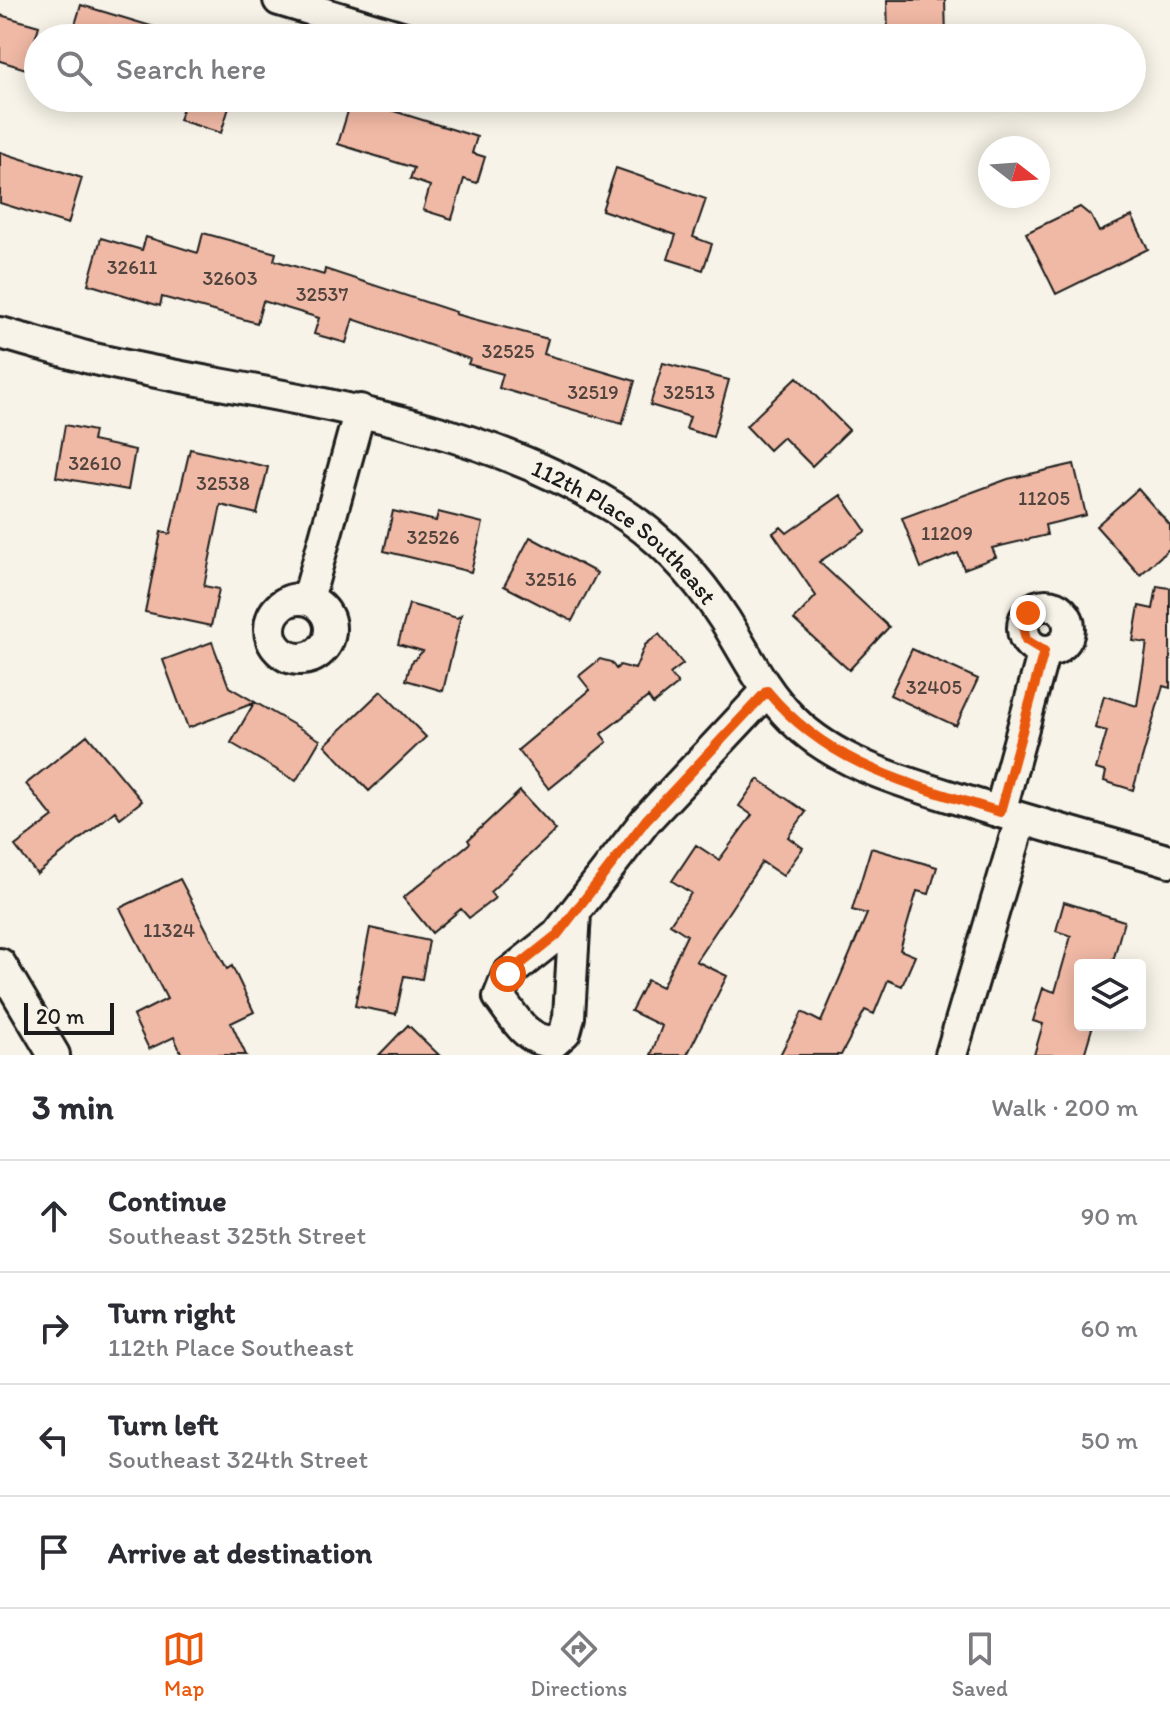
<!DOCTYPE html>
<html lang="en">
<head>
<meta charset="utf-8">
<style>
  :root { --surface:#fff; --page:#f7f7f7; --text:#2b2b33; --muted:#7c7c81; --line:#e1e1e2; --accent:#ea580c }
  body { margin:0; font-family:Itim,sans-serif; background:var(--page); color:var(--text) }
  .controls { position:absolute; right:24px; bottom:24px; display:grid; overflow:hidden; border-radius:8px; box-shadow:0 4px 20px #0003 }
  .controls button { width:72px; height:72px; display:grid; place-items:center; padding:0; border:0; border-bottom:2px solid var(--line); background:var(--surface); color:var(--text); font:40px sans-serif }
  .compass { position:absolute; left:978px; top:136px; width:72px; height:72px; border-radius:50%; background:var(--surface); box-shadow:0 4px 20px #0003; rotate:107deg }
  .scale { position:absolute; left:24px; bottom:20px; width:90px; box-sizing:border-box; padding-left:8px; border:4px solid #1c1c1c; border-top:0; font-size:22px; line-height:28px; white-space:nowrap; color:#1c1c1c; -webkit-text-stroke:6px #f7f3e8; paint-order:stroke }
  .stop { position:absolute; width:24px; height:24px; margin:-18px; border:6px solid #ea580c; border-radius:50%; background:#fff }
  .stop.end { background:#ea580c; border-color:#fff; box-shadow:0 2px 8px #0008 }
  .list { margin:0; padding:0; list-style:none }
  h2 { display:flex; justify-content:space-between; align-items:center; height:104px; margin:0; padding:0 32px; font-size:34px }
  h2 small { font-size:26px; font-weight:400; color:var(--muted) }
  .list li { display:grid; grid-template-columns:52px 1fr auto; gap:24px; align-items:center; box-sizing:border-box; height:112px; padding:0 32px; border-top:2px solid var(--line) }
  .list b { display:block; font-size:30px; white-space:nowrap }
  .list p { margin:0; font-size:26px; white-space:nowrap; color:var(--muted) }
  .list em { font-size:26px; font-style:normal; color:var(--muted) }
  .icon { flex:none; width:44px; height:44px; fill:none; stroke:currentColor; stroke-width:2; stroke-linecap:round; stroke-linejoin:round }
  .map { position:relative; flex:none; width:1170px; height:1055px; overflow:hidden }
  .search { position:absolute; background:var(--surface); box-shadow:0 4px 20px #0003; left:24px; right:24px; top:24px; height:88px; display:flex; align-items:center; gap:20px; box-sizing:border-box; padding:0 28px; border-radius:44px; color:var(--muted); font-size:30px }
  .sheet { height:552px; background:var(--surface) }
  nav { display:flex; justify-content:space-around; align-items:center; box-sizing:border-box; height:112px; border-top:2px solid var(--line); background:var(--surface); font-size:22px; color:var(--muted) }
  nav a { display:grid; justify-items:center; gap:4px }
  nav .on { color:var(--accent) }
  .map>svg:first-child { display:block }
  .building { fill:#f0b9a5; stroke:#1c1c1c; stroke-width:2 }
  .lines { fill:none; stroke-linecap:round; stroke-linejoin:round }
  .minor-casing { stroke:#1c1c1c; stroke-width:36 }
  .minor { stroke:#f7f3e8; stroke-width:30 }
  .route { stroke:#ea580c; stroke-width:10 }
  .labels { text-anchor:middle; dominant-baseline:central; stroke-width:6; stroke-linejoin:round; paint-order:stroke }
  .number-label { font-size:20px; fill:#51433e }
  .street-label { font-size:24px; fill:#1c1c1c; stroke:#f7f3e8 }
</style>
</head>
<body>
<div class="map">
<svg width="1170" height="1055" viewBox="0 0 1170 1055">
  <rect width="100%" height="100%" fill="#f7f3e8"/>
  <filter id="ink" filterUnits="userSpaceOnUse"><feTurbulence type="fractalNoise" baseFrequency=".0125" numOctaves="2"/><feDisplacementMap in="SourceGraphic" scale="16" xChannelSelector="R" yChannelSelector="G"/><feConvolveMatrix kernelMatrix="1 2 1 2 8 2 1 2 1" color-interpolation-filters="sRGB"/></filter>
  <g filter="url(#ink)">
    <path class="building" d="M 887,0 L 945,0 L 946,38 L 888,38 Z
      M 81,5 L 171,32 L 170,38 L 71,38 Z
      M 0,15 L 39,26 L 26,69 L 0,61 Z
      M 186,98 L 232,98 L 221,133 L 179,120 Z
      M 352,98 L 477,137 L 472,153 L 485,157 L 477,183 L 464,179 L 452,219 L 423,210 L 430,186 L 410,179 L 414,168 L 338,144 Z
      M 0,152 L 82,178 L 68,224 L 0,203 Z
      M 616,168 L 706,199 L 693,237 L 712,244 L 703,270 L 668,259 L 676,235 L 602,210 Z
      M 1080,207 L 1091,216 L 1099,232 L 1132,216 L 1148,249 L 1056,294 L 1026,233 Z
      M 203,233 L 276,253 L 274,260 L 324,275 L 325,269 L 456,312 L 455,314 L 548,339 L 544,354 L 635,381 L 622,424 L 499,388 L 503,374 L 468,364 L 470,359 L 353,319 L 346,343 L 314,334 L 319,318 L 263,301 L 257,323 L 162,297 L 160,306 L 88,284 L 101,238 L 142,250 L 146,237 L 198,253 Z
      M 663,363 L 729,380 L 713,437 L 686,429 L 690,417 L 650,405 Z
      M 797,377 L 849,430 L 812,466 L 783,437 L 769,450 L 746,426 Z
      M 65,425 L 94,431 L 92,441 L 135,450 L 128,490 L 56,477 Z
      M 190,449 L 268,467 L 257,514 L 221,505 L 204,586 L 219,589 L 211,626 L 145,612 L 161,532 L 170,534 Z
      M 1074,464 L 1086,515 L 1045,525 L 1047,535 L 992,548 L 996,557 L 964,569 L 958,553 L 921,568 L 902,518 L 1008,479 Z
      M 1138,489 L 1170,525 L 1170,548 L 1140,575 L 1096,526 Z
      M 841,495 L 866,531 L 819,562 L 889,627 L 849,670 L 794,620 L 816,596 L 773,533 L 781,527 L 787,533 Z
      M 393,511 L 436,521 L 438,512 L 483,523 L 471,572 L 384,551 Z
      M 530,537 L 597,573 L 572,621 L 504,586 Z
      M 1157,586 L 1170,588 L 1170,688 L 1163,686 L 1133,790 L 1104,781 L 1106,772 L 1096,769 L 1107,731 L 1095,728 L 1104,696 L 1137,706 L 1147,643 L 1133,641 L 1139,606 L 1153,609 Z
      M 409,604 L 457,618 L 461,615 L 443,691 L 406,680 L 411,663 L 423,651 L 398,644 Z
      M 659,634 L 683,664 L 670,674 L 678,684 L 653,704 L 648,697 L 601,734 L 607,742 L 549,789 L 518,750 L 590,690 L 579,676 L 600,659 L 611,662 L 616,669 L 620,665 L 635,669 L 645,645 Z
      M 212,642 L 229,687 L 320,740 L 296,781 L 231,743 L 254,703 L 188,728 L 163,660 Z
      M 912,649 L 978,679 L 956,726 L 890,695 Z
      M 381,691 L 426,737 L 369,791 L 325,745 Z
      M 87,735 L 142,801 L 120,818 L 115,811 L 37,874 L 15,846 L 53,817 L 26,784 Z
      M 758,779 L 806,812 L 788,837 L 803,848 L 783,876 L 762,862 L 696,961 L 727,976 L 687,1055 L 651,1055 L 662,1026 L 631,1011 L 647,980 L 662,987 L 687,935 L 670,924 L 691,893 L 672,881 L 696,845 L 719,860 L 752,815 L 739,806 Z
      M 520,791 L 556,830 L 490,892 L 495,898 L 469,918 L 461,909 L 432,933 L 403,898 L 470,843 L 468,840 Z
      M 871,848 L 937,867 L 929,894 L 917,891 L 900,950 L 915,956 L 902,986 L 888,980 L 874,1014 L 865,1010 L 841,1055 L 780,1055 L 802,1012 L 821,1022 L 867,914 L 852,910 Z
      M 180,879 L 227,969 L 232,966 L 254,1012 L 231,1023 L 246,1055 L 182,1055 L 174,1037 L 149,1049 L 133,1016 L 167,999 L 120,908 Z
      M 1064,902 L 1124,921 L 1112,965 L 1080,965 L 1080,1025 L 1093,1025 L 1084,1055 L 1034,1055 L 1043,1024 L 1033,1021 L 1043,988 L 1055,992 L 1071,936 L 1056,931 Z
      M 370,928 L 429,941 L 422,979 L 404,976 L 396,1014 L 355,1006 Z
      M 408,1025 L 439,1055 L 379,1055 Z"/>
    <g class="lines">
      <g class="minor-casing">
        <g id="minor">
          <path d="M 279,0 L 405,38"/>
          <path id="s1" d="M 0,333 C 30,341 60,350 90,358 C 267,399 455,410 613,507 C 659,535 696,575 725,620 C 746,654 763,690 792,719 C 838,766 911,784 971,803 C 1037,824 1104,842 1170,861"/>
          <path d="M 308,599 L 360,410"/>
          <circle cx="300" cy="629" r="30"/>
          <circle cx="1046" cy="628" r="23"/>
          <path d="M 1000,812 L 1044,651"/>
          <path d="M 575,913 L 569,1017 L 565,1032 L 554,1042 C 525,1041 515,1018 499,997 L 508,974 L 557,935 L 646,820 L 767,691"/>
          <path d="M 0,964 L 54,1055"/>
          <path d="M 951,1055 L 1021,819"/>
        </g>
      </g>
      <use href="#minor" class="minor"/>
    </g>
  </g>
  <g class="lines" filter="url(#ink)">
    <path class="route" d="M 508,974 L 557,935 L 646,820 L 767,691 C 829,766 910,784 1000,812 L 1044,651 L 1026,640 L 1023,626 L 1028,613"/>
  </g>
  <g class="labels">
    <g class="number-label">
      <text x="132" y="267">32611</text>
      <text x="230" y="278">32603</text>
      <text x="322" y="294">32537</text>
      <text x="508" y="351">32525</text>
      <text x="593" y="392">32519</text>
      <text x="689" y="392">32513</text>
      <text x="95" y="463">32610</text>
      <text x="223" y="483">32538</text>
      <text x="1044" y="498">11205</text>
      <text x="947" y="533">11209</text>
      <text x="433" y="537">32526</text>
      <text x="551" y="579">32516</text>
      <text x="934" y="687">32405</text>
      <text x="169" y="930">11324</text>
    </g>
    <g class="street-label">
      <text stroke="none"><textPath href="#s1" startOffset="664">112th Place Southeast</textPath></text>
    </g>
  </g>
</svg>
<div class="controls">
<button><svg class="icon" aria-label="layers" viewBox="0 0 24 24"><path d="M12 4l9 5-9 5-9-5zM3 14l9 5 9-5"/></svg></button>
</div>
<svg class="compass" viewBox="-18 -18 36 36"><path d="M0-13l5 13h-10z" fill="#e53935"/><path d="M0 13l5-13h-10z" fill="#7c7c81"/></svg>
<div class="scale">20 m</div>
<div class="stop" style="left:508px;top:974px"></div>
<div class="stop end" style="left:1028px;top:613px"></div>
<div class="search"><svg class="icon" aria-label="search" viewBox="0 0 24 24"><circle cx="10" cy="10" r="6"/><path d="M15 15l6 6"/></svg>Search here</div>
</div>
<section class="sheet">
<h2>3 min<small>Walk · 200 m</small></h2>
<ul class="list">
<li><svg class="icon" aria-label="ahead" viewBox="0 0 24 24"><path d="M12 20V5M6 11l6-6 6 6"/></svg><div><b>Continue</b><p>Southeast 325th Street</p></div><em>90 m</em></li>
<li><svg class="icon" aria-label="right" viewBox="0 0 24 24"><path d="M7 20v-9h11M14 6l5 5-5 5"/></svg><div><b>Turn right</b><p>112th Place Southeast</p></div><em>60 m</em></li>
<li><svg class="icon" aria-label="left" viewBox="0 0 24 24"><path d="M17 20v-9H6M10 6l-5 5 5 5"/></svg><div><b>Turn left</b><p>Southeast 324th Street</p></div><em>50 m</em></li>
<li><svg class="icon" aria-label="arrive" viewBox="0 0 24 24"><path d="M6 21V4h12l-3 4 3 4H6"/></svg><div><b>Arrive at destination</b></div></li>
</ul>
</section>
<nav>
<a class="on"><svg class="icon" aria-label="map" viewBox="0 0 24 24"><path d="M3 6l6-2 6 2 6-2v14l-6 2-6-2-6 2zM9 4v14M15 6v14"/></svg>Map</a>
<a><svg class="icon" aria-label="directions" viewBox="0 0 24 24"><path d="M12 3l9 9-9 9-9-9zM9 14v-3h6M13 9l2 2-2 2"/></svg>Directions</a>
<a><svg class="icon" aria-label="saved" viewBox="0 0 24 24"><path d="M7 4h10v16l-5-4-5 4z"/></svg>Saved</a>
</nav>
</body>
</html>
